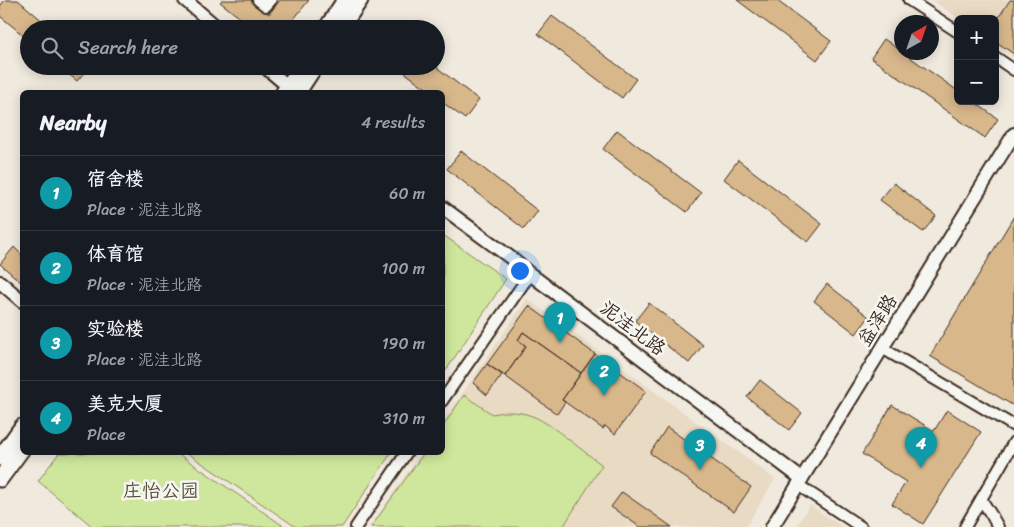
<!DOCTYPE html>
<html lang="en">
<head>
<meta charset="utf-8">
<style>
  :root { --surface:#171b24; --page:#20242c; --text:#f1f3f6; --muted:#9ea1a6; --line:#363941; --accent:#d1495b }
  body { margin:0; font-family:Sriracha,"LXGW WenKai TC",sans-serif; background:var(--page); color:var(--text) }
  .controls { position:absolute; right:15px; top:15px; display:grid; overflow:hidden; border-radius:8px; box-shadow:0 2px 12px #0003 }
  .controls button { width:45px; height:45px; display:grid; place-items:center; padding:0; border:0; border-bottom:1px solid var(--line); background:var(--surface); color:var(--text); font:25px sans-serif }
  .compass { position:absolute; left:894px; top:15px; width:45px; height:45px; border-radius:50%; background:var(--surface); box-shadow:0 2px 12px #0003; rotate:40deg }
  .you { position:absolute; left:519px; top:270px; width:18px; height:18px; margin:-12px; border:4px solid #fff; border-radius:50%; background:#1a73e8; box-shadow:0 0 0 8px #1a73e833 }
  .badge { display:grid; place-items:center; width:32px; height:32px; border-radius:50%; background:var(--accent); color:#fff; font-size:16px; font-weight:700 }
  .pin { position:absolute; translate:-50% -41px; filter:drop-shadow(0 1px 2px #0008) }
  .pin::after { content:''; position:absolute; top:26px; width:18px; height:15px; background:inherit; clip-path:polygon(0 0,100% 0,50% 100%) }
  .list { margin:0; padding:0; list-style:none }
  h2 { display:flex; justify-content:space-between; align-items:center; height:65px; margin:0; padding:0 20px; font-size:21px }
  h2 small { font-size:16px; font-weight:400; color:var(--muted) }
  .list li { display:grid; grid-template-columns:32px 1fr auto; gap:15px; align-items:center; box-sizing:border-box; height:75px; padding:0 20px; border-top:1px solid var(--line) }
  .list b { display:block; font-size:19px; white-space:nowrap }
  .list p { margin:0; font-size:16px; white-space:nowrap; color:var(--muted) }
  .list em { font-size:16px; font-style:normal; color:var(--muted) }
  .icon { flex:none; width:28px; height:28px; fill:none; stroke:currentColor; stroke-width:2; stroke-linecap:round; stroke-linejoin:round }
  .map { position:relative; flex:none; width:1014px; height:527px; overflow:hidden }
  .search { position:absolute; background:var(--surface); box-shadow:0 2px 12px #0003; left:20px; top:20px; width:425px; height:55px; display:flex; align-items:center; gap:12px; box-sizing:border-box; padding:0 18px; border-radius:28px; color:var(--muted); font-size:19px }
  .panel { position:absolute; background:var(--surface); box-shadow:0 2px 12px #0003; left:20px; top:90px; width:425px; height:365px; border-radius:8px }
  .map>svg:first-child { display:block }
  .built { fill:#e9dac4 }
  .green { fill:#cfe79c; stroke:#85885d }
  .building { fill:#d8b78b; stroke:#3b2a1e }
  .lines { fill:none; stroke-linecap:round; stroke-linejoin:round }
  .minor-casing { stroke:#3b2a1e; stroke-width:14 }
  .tertiary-casing { stroke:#3b2a1e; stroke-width:16 }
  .secondary-casing { stroke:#3b2a1e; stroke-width:19 }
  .minor { stroke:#f6f6f2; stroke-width:10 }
  .tertiary { stroke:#f6f6f2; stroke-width:12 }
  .secondary { stroke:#f6f6f2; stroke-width:15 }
  .labels { text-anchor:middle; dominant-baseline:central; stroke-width:5; stroke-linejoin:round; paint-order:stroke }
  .street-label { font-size:19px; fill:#3b2a1e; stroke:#f6f6f2 }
  .park-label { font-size:19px; fill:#595037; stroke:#f6f6f2 }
</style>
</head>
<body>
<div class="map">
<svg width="1014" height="527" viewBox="0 0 1014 527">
  <rect width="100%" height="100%" fill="#f0e9dd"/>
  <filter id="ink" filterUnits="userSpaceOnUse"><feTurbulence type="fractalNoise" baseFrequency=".02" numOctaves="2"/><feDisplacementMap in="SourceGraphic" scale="10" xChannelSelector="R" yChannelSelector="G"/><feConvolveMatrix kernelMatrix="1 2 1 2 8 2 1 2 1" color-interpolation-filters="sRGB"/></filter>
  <g filter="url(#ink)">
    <path class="built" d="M 932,0 L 1014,0 L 1014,58 L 995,45 L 995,19 L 959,19 Z
      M 527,299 L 775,479 L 746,527 L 370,527 L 421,453 L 442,452 L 443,422 Z
      M 810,505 L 842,527 L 796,527 Z"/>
    <path class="green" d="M 443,235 L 506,279 L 443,375 Z
      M 464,395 L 492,414 C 526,407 542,419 568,439 C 579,448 591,456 602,465 L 563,527 L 371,527 L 424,453 L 442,452 L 443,426 Z
      M 59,453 L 177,453 L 285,527 L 93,527 L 38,481 Z
      M 187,453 L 391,453 L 342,527 L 296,527 Z"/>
    <path class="building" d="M 5,0 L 18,0 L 52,29 L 29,29 L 29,40 L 0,16 L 0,6 Z
      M 222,0 L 252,0 L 269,14 L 280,0 L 309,0 L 286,29 L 254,29 L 220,2 Z
      M 737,0 L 776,0 L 831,41 L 817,60 Z
      M 1010,0 L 1014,0 L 1014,54 L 995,41 L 995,23 Z
      M 552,16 L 636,79 L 622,98 L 538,34 Z
      M 884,39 L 958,91 L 958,101 L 973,101 L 998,119 L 985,138 L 871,58 Z
      M 59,66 L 90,66 L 77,81 Z
      M 396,66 L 435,66 L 479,100 L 465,119 L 442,102 L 442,92 L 431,92 Z
      M 617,130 L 701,193 L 687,212 L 603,149 Z
      M 461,151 L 538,211 L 524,229 L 447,169 Z
      M 738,160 L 822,224 L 808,242 L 724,179 Z
      M 894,183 L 936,216 L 923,232 L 880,200 Z
      M 1014,216 L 1014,406 L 930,356 Z
      M 14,247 L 22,255 L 22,283 L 0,264 Z
      M 827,284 L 869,317 L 856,334 L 814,301 Z
      M 649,303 L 703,345 L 689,363 L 635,321 Z
      M 529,306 L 595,354 L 581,373 L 523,332 L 518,340 L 526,346 L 505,376 L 487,364 Z
      M 523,332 L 581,373 L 562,400 L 565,402 L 557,414 L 505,376 L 526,346 L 518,340 Z
      M 595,354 L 646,391 L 615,434 L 605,426 L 603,429 L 562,400 Z
      M 487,364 L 502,375 L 487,395 L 473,383 Z
      M 760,380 L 802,413 L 789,430 L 747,397 Z
      M 892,405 L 934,431 L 947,410 L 981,432 L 923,524 L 892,504 L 906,482 L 862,454 Z
      M 667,427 L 751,487 L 734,512 L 650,453 Z
      M 622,492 L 672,527 L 640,527 L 611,507 Z"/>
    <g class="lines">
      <g class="minor-casing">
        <path id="minor" d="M 258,0 L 266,6 L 271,0
          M 909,0 L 958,32
          M 995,57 L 1014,70
          M 882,348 L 1014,426
          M 442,401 L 530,274
          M 798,485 L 861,527
          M 981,499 L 992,516 L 998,527
          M 356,527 L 407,452
          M 965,527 L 1014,442"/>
      </g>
      <g class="tertiary-casing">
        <path id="tertiary" d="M 185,0 L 219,29
          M 264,66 L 295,92
          M 442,207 L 511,258 L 530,274 L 802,479
          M 0,282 L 22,301
          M 772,527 L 1014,134"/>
      </g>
      <g class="secondary-casing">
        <path id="secondary" d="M 326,29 L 345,0
          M 340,29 L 360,0
          M 284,92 L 302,66
          M 298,92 L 315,66
          M 0,458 L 22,427
          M 0,479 L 22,449"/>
      </g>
      <use href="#minor" class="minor"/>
      <use href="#tertiary" class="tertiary"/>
      <use href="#secondary" class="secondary"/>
    </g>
  </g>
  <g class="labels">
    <g class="street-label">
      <text transform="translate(877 320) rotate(-58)">益泽路</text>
      <text transform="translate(633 328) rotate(37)">泥洼北路</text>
    </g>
    <g class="park-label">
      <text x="161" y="490">庄怡公园</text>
    </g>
  </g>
</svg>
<div class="controls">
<button>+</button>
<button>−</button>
</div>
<svg class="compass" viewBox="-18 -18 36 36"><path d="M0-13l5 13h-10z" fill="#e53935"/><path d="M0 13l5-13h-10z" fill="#9ea1a6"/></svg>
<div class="you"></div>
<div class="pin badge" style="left:560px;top:343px;background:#0f9aa8">1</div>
<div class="pin badge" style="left:604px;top:396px;background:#0f9aa8">2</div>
<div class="pin badge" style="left:700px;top:470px;background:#0f9aa8">3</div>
<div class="pin badge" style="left:921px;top:468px;background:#0f9aa8">4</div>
<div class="search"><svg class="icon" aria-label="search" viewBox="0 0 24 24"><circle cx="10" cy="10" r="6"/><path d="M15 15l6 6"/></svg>Search here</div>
<section class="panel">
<h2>Nearby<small>4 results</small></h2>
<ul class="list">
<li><span class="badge" style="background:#0f9aa8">1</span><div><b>宿舍楼</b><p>Place · 泥洼北路</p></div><em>60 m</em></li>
<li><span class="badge" style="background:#0f9aa8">2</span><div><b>体育馆</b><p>Place · 泥洼北路</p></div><em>100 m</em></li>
<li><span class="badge" style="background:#0f9aa8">3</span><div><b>实验楼</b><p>Place · 泥洼北路</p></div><em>190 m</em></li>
<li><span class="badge" style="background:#0f9aa8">4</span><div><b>美克大厦</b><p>Place</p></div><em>310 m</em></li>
</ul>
</section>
</div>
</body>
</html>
